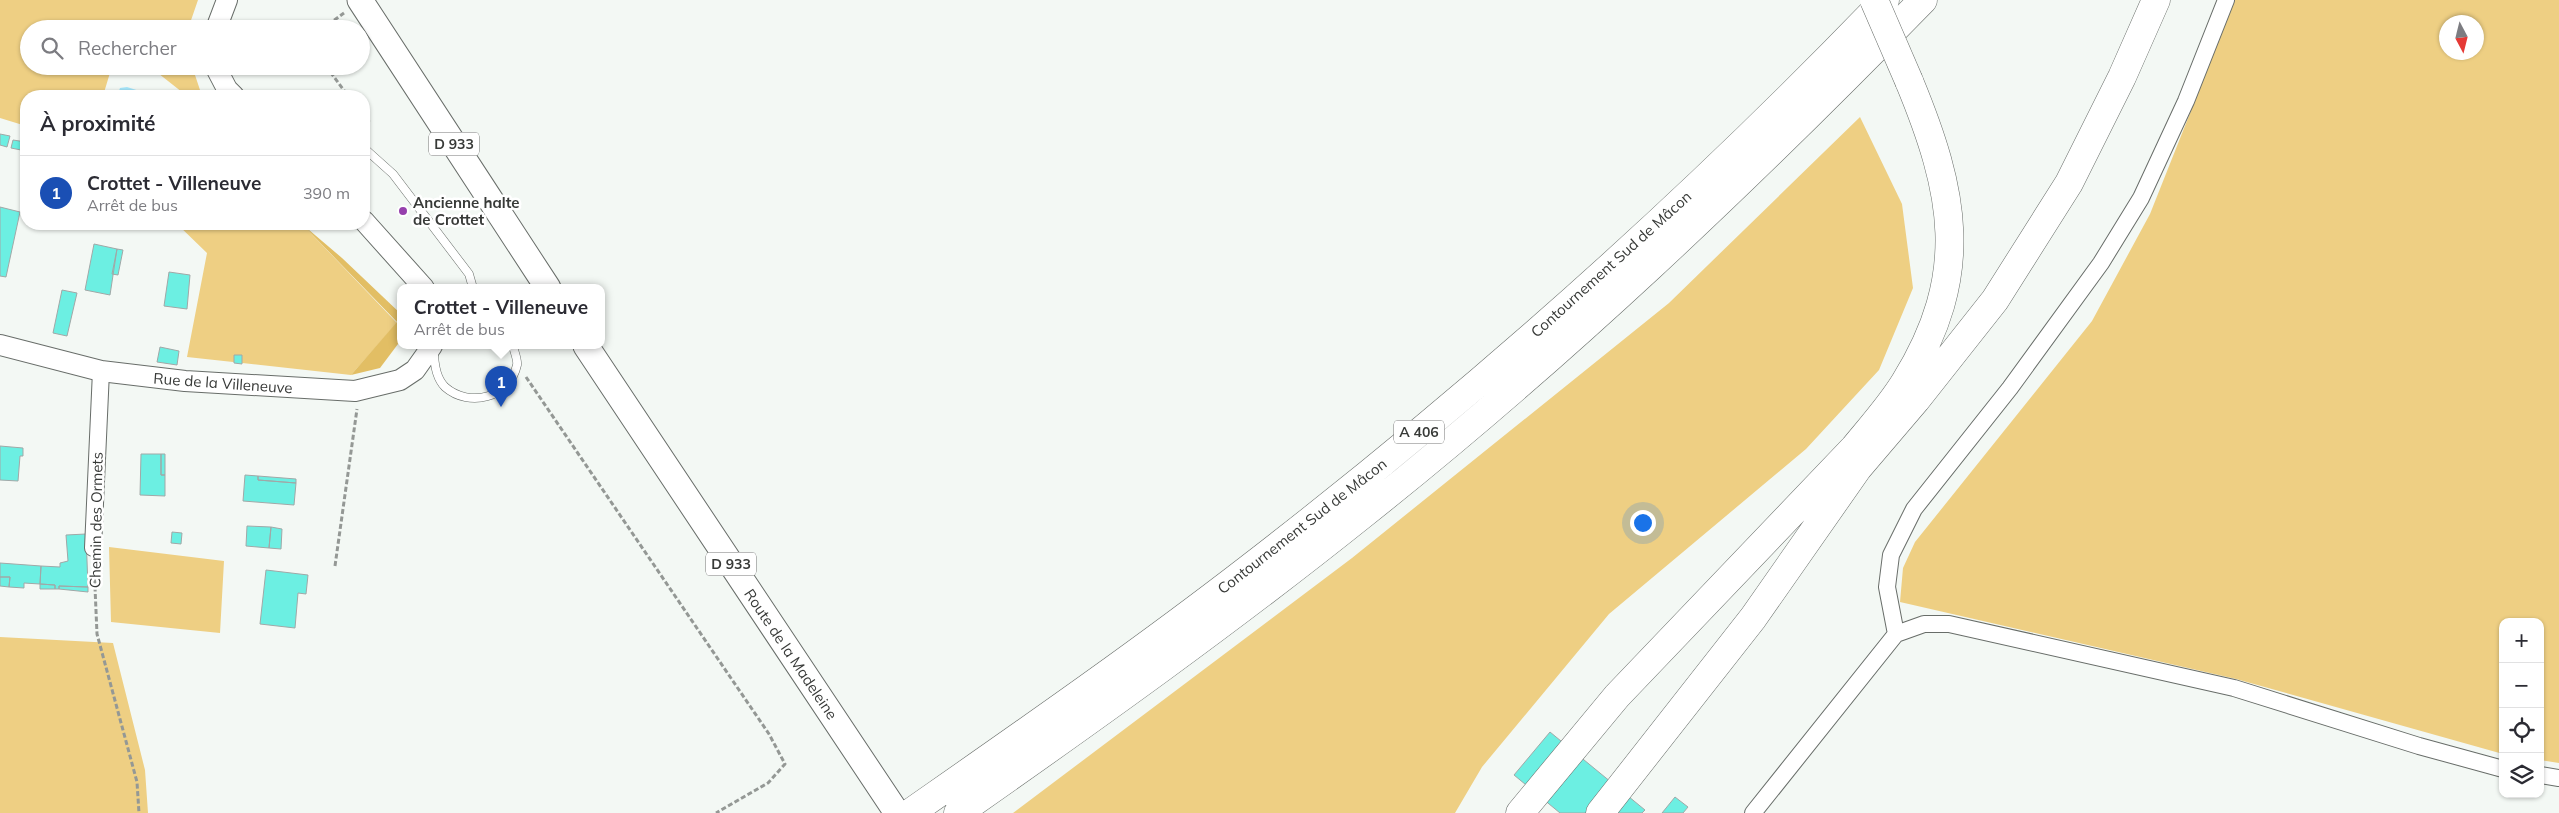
<!DOCTYPE html>
<html lang="fr">
<head>
<meta charset="utf-8">
<style>
  :root { --surface:#fff; --page:#f7f7f7; --text:#2b2b33; --muted:#7c7c81; --line:#e1e1e2; --accent:#0b8043 }
  body { margin:0; font-family:Mulish,sans-serif; background:var(--page); color:var(--text) }
  .controls { position:absolute; right:15px; bottom:15px; display:grid; overflow:hidden; border-radius:10px; box-shadow:0 1px 4px #0004 }
  .controls button { width:45px; height:45px; display:grid; place-items:center; padding:0; border:0; border-bottom:1px solid var(--line); background:var(--surface); color:var(--text); font:25px sans-serif }
  .compass { position:absolute; left:2439px; top:15px; width:45px; height:45px; border-radius:50%; background:var(--surface); box-shadow:0 1px 4px #0004; rotate:173deg }
  .you { position:absolute; left:1642px; top:522px; width:18px; height:18px; margin:-12px; border:4px solid #fff; border-radius:50%; background:#1a73e8; box-shadow:0 0 0 8px #1a73e833 }
  .badge { display:grid; place-items:center; width:32px; height:32px; border-radius:50%; background:var(--accent); color:#fff; font-size:16px; font-weight:700 }
  .pin { position:absolute; translate:-50% -41px; filter:drop-shadow(0 1px 2px #0008) }
  .pin::after { content:''; position:absolute; top:26px; width:18px; height:15px; background:inherit; clip-path:polygon(0 0,100% 0,50% 100%) }
  .popup { position:absolute; left:397px; top:284px; width:208px; height:65px; box-sizing:border-box; display:grid; place-content:center; border-radius:10px; background:var(--surface); filter:drop-shadow(0 1px 4px #0005); font-size:16px; white-space:nowrap; color:var(--muted) }
  .popup b { font-size:19px; color:var(--text) }
  .popup::after { content:''; position:absolute; left:50%; top:100%; margin-left:-10px; border:10px solid transparent; border-top-color:var(--surface) }
  .list { margin:0; padding:0; list-style:none }
  h2 { display:flex; justify-content:space-between; align-items:center; height:65px; margin:0; padding:0 20px; font-size:21px }
  h2 small { font-size:16px; font-weight:400; color:var(--muted) }
  .list li { display:grid; grid-template-columns:32px 1fr auto; gap:15px; align-items:center; box-sizing:border-box; height:75px; padding:0 20px; border-top:1px solid var(--line) }
  .list b { display:block; font-size:19px; white-space:nowrap }
  .list p { margin:0; font-size:16px; white-space:nowrap; color:var(--muted) }
  .list em { font-size:16px; font-style:normal; color:var(--muted) }
  .icon { flex:none; width:28px; height:28px; fill:none; stroke:currentColor; stroke-width:2; stroke-linecap:round; stroke-linejoin:round }
  .map { position:relative; flex:none; width:2559px; height:813px; overflow:hidden }
  .search { position:absolute; background:var(--surface); box-shadow:0 1px 4px #0004; left:20px; top:20px; width:350px; height:55px; display:flex; align-items:center; gap:12px; box-sizing:border-box; padding:0 18px; border-radius:28px; color:var(--muted); font-size:19px }
  .panel { position:absolute; background:var(--surface); box-shadow:0 1px 4px #0004; left:20px; top:90px; width:350px; height:140px; border-radius:20px }
  .map>svg:first-child { display:block }
  .green { fill:#eecf83; fill-rule:evenodd }
  .forest { fill:#e2be64 }
  .water { fill:#a6e6fa }
  .building { fill:#6cefe2; stroke:#a1a8a7 }
  .lines { fill:none; stroke-linecap:round; stroke-linejoin:round }
  .service-casing { stroke:#686d69; stroke-width:9 }
  .minor-casing { stroke:#686d69; stroke-width:18 }
  .tertiary-casing { stroke:#686d69; stroke-width:22 }
  .primary-casing { stroke:#686d69; stroke-width:27 }
  .motorway-casing { stroke:#686d69; stroke-width:29 }
  .path { stroke:#949895; stroke-width:3; stroke-dasharray:5 2.5; stroke-linecap:butt }
  .service { stroke:#fff; stroke-width:8 }
  .minor { stroke:#fff; stroke-width:16 }
  .tertiary { stroke:#fff; stroke-width:20 }
  .primary { stroke:#fff; stroke-width:25 }
  .motorway { stroke:#fff; stroke-width:28 }
  .motorway-bridge-casing { stroke:#686d69; stroke-width:29; stroke-linecap:butt }
  .motorway-bridge { stroke:#fff; stroke-width:28 }
  .poi-dot { fill:#9640ad; stroke:#fff; stroke-width:2 }
  .labels { text-anchor:middle; dominant-baseline:central; stroke-width:5; stroke-linejoin:round; paint-order:stroke }
  .shield { fill:#fff; stroke:#747574; stroke-width:1 }
  .shield-label { font-size:14px; font-weight:bold; fill:#383a38 }
  .poi-label { font-size:15px; font-weight:bold; fill:#383a38; stroke:#fff; text-anchor:start }
  .street-label { font-size:15px; fill:#383a38; stroke:#fff }
</style>
</head>
<body>
<div class="map">
<svg width="2559" height="813" viewBox="0 0 2559 813">
  <rect width="100%" height="100%" fill="#f3f8f4"/>
  <path class="green" d="M 0,0 L 198,0 L 188,29 L 29,29 L 29,66 L 112,66 L 103,96 L 26,96 L 26,126 L 0,118 Z
    M 2235,0 L 2559,0 L 2559,763 L 2540,760 L 2540,622 L 2503,622 L 2503,754 L 2236,679 L 1900,602 L 1903,568 L 1915,542 L 2092,321 L 2150,214 ZM 2446,22 L 2476,22 L 2476,52 L 2446,52 Z
    M 149,66 L 192,66 L 202,96 L 187,96 Z
    M 1860,117 L 1902,204 L 1913,288 L 1879,370 L 1806,449 L 1609,614 L 1482,767 L 1455,813 L 1013,813 L 1352,558 L 1669,303 Z
    M 177,224 L 302,224 L 397,323 L 351,375 L 187,357 L 207,253 Z
    M 109,547 L 224,561 L 220,633 L 111,622 Z
    M 0,637 L 113,643 L 145,770 L 148,813 L 0,813 Z"/>
  <path class="forest" d="M 302,224 L 342,258 L 401,314 L 401,340 L 380,368 L 351,375 L 397,322 Z"/>
  <path class="water" d="M 127,87 L 152,95 L 154,96 L 117,96 L 120,88 Z"/>
  <path class="building" d="M 0,134 L 10,136 L 7,147 L 0,145 Z
    M 13,140 L 26,142 L 26,151 L 11,148 Z
    M 0,207 L 20,212 L 6,277 L 0,276 Z
    M 94,244 L 117,249 L 110,295 L 85,290 Z
    M 117,249 L 123,250 L 118,275 L 112,274 Z
    M 169,272 L 190,275 L 187,309 L 164,306 Z
    M 62,290 L 77,293 L 67,336 L 53,333 Z
    M 160,347 L 179,351 L 177,365 L 157,362 Z
    M 234,355 L 242,355 L 242,364 L 234,363 Z
    M 0,446 L 23,448 L 23,456 L 20,456 L 18,481 L 0,480 Z
    M 141,454 L 161,454 L 161,475 L 165,475 L 165,496 L 140,495 Z
    M 161,454 L 165,454 L 165,475 L 161,475 Z
    M 245,475 L 258,476 L 258,480 L 296,483 L 294,505 L 243,501 Z
    M 258,476 L 296,479 L 296,483 L 258,480 Z
    M 247,526 L 271,527 L 269,548 L 246,546 Z
    M 271,527 L 282,529 L 281,549 L 269,548 Z
    M 172,532 L 182,533 L 181,544 L 171,543 Z
    M 86,534 L 88,587 L 59,586 L 59,589 L 55,589 L 55,585 L 40,584 L 41,566 L 60,567 L 60,563 L 68,561 L 66,535 Z
    M 0,563 L 41,566 L 40,584 L 24,583 L 24,588 L 9,587 L 10,577 L 0,577 Z
    M 266,570 L 308,575 L 306,594 L 298,593 L 295,628 L 260,624 Z
    M 0,577 L 10,577 L 9,587 L 0,586 Z
    M 40,584 L 55,585 L 55,589 L 40,589 Z
    M 59,586 L 88,587 L 88,592 L 59,589 Z
    M 1550,732 L 1645,810 L 1642,813 L 1560,813 L 1514,775 Z
    M 1675,797 L 1688,807 L 1683,813 L 1662,813 Z"/>
  <g class="lines">
    <g class="service-casing">
      <path id="service" d="M 364,148 L 393,174 L 469,274 L 473,288
        M 434,350 C 434,362 436,378 445,387 C 469,408 510,398 517,365 C 518,360 514,351 513,346"/>
    </g>
    <g class="minor-casing">
      <path id="minor" d="M 93,548 L 101,371
        M 1896,634 L 1887,587 L 1891,555 L 1914,509 L 2010,388 L 2101,263 L 2141,198 L 2186,101 L 2226,0
        M 2540,775 L 2559,778
        M 1753,813 L 1896,634 L 1924,624 L 1949,624 L 2234,688 L 2419,746 L 2503,769"/>
    </g>
    <g class="tertiary-casing">
      <path id="tertiary" d="M 216,29 L 227,0
        M 215,66 L 227,89 L 234,96
        M 364,221 L 424,288
        M 0,345 L 101,371 L 185,381 L 355,391 L 400,380 L 415,370 L 432,346"/>
    </g>
    <g class="primary-casing">
      <path id="primary" d="M 360,0 L 548,288
        M 586,346 L 897,813"/>
    </g>
    <g class="motorway-casing">
      <path id="motorway" d="M 910,813 C 1023,734 1137,655 1247,570 C 1473,396 1687,206 1885,0
        M 958,813 C 1095,717 1231,620 1362,515 C 1561,357 1745,182 1923,0
        M 1520,813 L 1617,696 L 1854,448 C 1872,426 1891,405 1905,382 C 1972,274 1955,192 1909,81
        M 1600,813 L 1753,618 L 1858,468 L 1916,400 L 1995,300 L 2069,183 L 2122,77 L 2156,0"/>
    </g>
    <path class="path" d="M 322,29 L 344,13
      M 326,66 L 348,96
      M 364,115 L 369,120 L 364,137
      M 526,377 L 769,734 L 785,764 L 768,783 L 716,813
      M 94,564 L 97,634 L 137,782 L 139,813
      M 335,566 L 357,409"/>
    <use href="#service" class="service"/>
    <use href="#minor" class="minor"/>
    <use href="#tertiary" class="tertiary"/>
    <use href="#primary" class="primary"/>
    <use href="#motorway" class="motorway"/>
    <g class="motorway-bridge-casing">
      <path id="motorway-bridge" d="M 1874,0 L 1909,81"/>
    </g>
    <use href="#motorway-bridge" class="motorway-bridge"/>
  </g>
  <circle class="poi-dot" cx="403" cy="211" r="5"/>
  <g class="labels">
    <g class="shield">
      <rect x="429" y="132.5" width="50" height="23" rx="4"/>
      <rect x="1394" y="420.5" width="50" height="23" rx="4"/>
      <rect x="706" y="552.5" width="50" height="23" rx="4"/>
    </g>
    <g class="shield-label">
      <text x="454" y="144">D 933</text>
      <text x="1419" y="432">A 406</text>
      <text x="731" y="564">D 933</text>
    </g>
    <g class="poi-label">
      <text x="413" y="202">Ancienne halte<tspan x="413" dy="17">de Crottet</tspan></text>
    </g>
    <g class="street-label">
      <text transform="translate(1611 264) rotate(-42)">Contournement Sud de Mâcon</text>
      <text transform="translate(223 383) rotate(4)">Rue de la Villeneuve</text>
      <text transform="translate(96 520) rotate(-89)">Chemin des Ormets</text>
      <text transform="translate(1302 526) rotate(-38)">Contournement Sud de Mâcon</text>
      <text transform="translate(791 654) rotate(56)">Route de la Madeleine</text>
    </g>
  </g>
</svg>
<div class="controls">
<button>+</button>
<button>−</button>
<button><svg class="icon" aria-label="locate" viewBox="0 0 24 24"><circle cx="12" cy="12" r="6"/><path d="M12 2v4M12 18v4M2 12h4M18 12h4"/></svg></button>
<button><svg class="icon" aria-label="layers" viewBox="0 0 24 24"><path d="M12 4l9 5-9 5-9-5zM3 14l9 5 9-5"/></svg></button>
</div>
<svg class="compass" viewBox="-18 -18 36 36"><path d="M0-13l5 13h-10z" fill="#e53935"/><path d="M0 13l5-13h-10z" fill="#7c7c81"/></svg>
<div class="you"></div>
<div class="pin badge" style="left:501px;top:407px;background:#1a4fb4">1</div>
<div class="popup"><b>Crottet - Villeneuve</b>Arrêt de bus</div>
<div class="search"><svg class="icon" aria-label="search" viewBox="0 0 24 24"><circle cx="10" cy="10" r="6"/><path d="M15 15l6 6"/></svg>Rechercher</div>
<section class="panel">
<h2>À proximité<small></small></h2>
<ul class="list">
<li><span class="badge" style="background:#1a4fb4">1</span><div><b>Crottet - Villeneuve</b><p>Arrêt de bus</p></div><em>390 m</em></li>
</ul>
</section>
</div>
</body>
</html>
